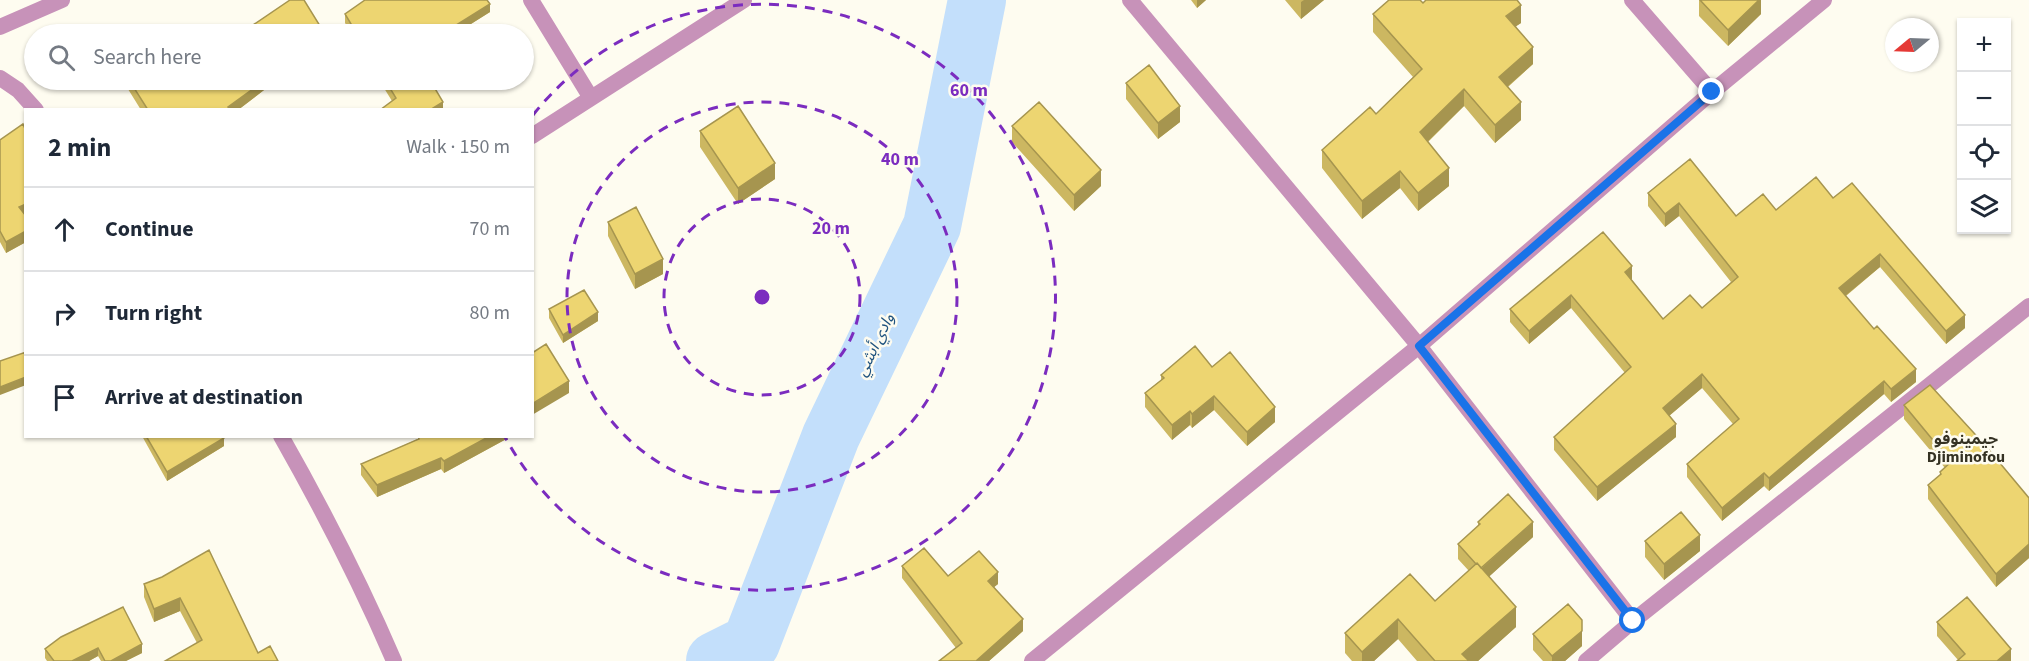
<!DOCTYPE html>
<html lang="en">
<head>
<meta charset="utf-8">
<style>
  :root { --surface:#fff; --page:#f2f2f3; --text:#1f2937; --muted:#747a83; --line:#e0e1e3 }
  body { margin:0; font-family:"Source Sans 3","Noto Sans Arabic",sans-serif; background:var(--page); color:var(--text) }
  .controls { position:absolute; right:18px; top:18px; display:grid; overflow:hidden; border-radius:0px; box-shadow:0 2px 4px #0004 }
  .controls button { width:54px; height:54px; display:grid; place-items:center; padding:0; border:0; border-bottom:2px solid var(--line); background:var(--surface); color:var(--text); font:30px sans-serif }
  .compass { position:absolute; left:1885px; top:18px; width:54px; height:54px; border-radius:50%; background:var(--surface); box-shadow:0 2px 4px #0004; rotate:251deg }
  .stop { position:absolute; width:18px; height:18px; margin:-14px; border:4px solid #1a73e8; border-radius:50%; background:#fff }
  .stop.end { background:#1a73e8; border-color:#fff; box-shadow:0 2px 6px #0008 }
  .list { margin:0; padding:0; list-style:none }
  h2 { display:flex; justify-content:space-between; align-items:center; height:78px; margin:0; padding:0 24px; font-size:26px }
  h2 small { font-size:20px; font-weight:400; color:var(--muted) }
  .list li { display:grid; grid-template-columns:39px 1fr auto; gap:18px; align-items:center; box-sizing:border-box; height:84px; padding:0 24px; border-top:2px solid var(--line) }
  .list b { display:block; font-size:22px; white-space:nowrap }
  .list em { font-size:20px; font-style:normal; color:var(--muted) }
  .icon { flex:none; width:33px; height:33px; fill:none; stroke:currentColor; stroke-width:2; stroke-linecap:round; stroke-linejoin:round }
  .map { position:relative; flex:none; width:2029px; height:661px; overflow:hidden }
  .search { position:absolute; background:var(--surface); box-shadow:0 2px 4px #0004; left:24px; top:24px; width:510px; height:66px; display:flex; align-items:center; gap:15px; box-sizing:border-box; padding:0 21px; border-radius:33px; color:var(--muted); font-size:22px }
  .panel { position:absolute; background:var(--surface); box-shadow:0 2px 4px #0004; left:24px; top:108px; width:510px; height:330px; border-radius:0px }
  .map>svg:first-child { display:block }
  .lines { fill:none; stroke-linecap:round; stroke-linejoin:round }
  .river { stroke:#c3dffb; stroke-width:58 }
  .minor { stroke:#c792b9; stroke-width:16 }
  .wall { fill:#ccb761 }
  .shaded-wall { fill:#a6954f }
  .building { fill:#edd571; stroke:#a6954f; stroke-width:1.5 }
  .route { stroke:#1a73e8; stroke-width:8 }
  .ring { fill:none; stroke:#7b2cbf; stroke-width:3; stroke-dasharray:10 8 }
  .labels { text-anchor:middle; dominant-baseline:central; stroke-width:5; stroke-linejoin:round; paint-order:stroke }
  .water-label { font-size:16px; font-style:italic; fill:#1e527e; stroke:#fefcf0 }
  .neighbourhood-label { font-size:16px; font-weight:bold; fill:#353223; stroke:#fefcf0 }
  .centre { fill:#7b2cbf; stroke:#fefcf0; stroke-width:3 }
  .ring-label { font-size:18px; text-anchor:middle; font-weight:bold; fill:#7b2cbf; stroke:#fefcf0; stroke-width:5; stroke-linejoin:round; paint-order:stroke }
</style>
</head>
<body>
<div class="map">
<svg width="2029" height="661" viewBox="0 0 2029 661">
  <rect width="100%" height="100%" fill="#fefcf0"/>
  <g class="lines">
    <path class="river" d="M 715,661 L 751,643 L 831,436 L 932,226 L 977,0"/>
    <path class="minor" d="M 531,0 L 591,98
      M 1130,0 L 1419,346 L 1633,621
      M 1632,0 L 1712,92
      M 0,27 L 62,0
      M 0,78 L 18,90 L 36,110
      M 532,136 L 744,0
      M 281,436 C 323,510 361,584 394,661
      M 1032,661 L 1419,346 L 1712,92 L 1824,0
      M 1586,661 L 1633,621 L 2029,306"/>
  </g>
  <path class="wall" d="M 1191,0 L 1206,0 L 1197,8 Z
    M 1285,0 L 1324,0 L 1301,19 Z
    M 1699,0 L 1761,0 L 1761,14 L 1728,46 L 1699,16 Z
    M 1423,3 L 1521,23 L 1516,26 L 1533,64 L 1508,87 L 1521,120 L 1495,143 L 1464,106 L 1428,142 L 1449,186 L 1418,211 L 1400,188 L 1362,219 L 1322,168 L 1322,150 L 1376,114 L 1413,77 L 1373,32 L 1373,14 Z
    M 490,12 L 455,34 L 352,34 L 345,23 L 345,14 Z
    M 250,27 L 325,34 L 250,34 Z
    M 123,80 L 178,80 L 179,81 L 187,80 L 299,80 L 284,90 L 277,80 L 238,110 L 141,110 L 123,81 Z
    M 379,80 L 430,80 L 443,110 L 392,101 Z
    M 1126,83 L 1180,122 L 1158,139 L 1126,99 Z
    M 1012,126 L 1101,186 L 1074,211 L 1012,142 Z
    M 26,131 L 26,242 L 6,253 L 0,242 L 0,140 Z
    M 700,131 L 775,179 L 738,204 L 700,147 Z
    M 1648,193 L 1736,216 L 1776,210 L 1833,198 L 1965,328 L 1946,344 L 1880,267 L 1846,296 L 1916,382 L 1891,402 L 1884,394 L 1769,491 L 1764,486 L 1722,521 L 1687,477 L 1687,464 L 1733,424 L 1702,388 L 1669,416 L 1676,437 L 1597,501 L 1554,450 L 1554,437 L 1625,373 L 1571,308 L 1529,344 L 1510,322 L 1510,309 L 1632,279 L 1632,280 L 1663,319 L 1702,308 L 1731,282 L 1679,216 L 1665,227 L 1648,206 Z
    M 608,222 L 663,274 L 635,289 L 608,236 Z
    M 549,309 L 598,321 L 563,343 L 549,318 Z
    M 1212,367 L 1275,422 L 1247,446 L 1214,410 L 1192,428 L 1190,425 L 1172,440 L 1145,407 L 1145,393 L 1161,380 L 1161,375 Z
    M 1904,405 L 2029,498 L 2029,558 L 1996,587 L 1928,499 L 1928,485 L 1940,475 L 1940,472 L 1945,468 L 1904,419 Z
    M 142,436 L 223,436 L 224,446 L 167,481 Z
    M 512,436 L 444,473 L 441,469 L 377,497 L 361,475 L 361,464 L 418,439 L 418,437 Z
    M 1478,522 L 1533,537 L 1489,576 L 1516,627 L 1478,661 L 1417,661 L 1398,639 L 1374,661 L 1352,661 L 1345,653 L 1345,633 L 1435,601 L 1469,571 L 1458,559 L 1458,544 L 1478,526 Z
    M 1645,541 L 1700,551 L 1664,580 L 1645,557 Z
    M 902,566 L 948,576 L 998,584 L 994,587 L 1023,631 L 989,661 L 939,661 L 956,648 L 902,578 Z
    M 162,577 L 258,653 L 278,661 L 197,643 L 180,611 L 154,622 L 144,597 L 144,584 Z
    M 1937,622 L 2011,661 L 1958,660 L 1937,636 Z
    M 1533,634 L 1582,646 L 1565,661 L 1543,661 L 1533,650 Z
    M 142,644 L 142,653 L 126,661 L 101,661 L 98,656 L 89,661 L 47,661 L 45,658 L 45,649 Z"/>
  <path class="shaded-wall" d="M 1197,0 L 1206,0 L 1197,8 Z
    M 1304,0 L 1324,0 L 1301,19 L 1301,2 Z
    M 1759,0 L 1761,0 L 1761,14 L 1728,46 L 1728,30 Z
    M 490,4 L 490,12 L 455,34 L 442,34 Z
    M 1521,5 L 1521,23 L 1506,33 L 1506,16 Z
    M 1533,47 L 1533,64 L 1499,94 L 1499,77 Z
    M 265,80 L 277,80 L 238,110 L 228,110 L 228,107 Z
    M 284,80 L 299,80 L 284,90 Z
    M 1464,89 L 1464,106 L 1420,149 L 1420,132 Z
    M 443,102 L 443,110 L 430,110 Z
    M 1521,102 L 1521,120 L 1495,143 L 1495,125 Z
    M 1180,106 L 1180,122 L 1158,139 L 1158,123 Z
    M 775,163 L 775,179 L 738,204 L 738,188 Z
    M 1449,168 L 1449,186 L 1418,211 L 1418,193 Z
    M 1101,170 L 1101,186 L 1074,211 L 1074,195 Z
    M 1400,171 L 1400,188 L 1362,219 L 1362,201 Z
    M 1679,203 L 1679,216 L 1665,227 L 1665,214 Z
    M 26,204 L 26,215 L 19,218 L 19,207 Z
    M 26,231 L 26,242 L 6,253 L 6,242 Z
    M 1880,254 L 1880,267 L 1839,301 L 1839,288 Z
    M 663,259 L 663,274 L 635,289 L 635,274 Z
    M 1632,266 L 1632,279 L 1625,285 L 1625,272 Z
    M 1571,295 L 1571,308 L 1529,344 L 1529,331 Z
    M 598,312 L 598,321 L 563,343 L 563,335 Z
    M 1965,315 L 1965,328 L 1946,344 L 1946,331 Z
    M 1916,369 L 1916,382 L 1891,402 L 1891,389 Z
    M 1702,374 L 1702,388 L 1663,421 L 1663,408 Z
    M 26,377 L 26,385 L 0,395 L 0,387 Z
    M 569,381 L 569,393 L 532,415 L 532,404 Z
    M 1884,381 L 1884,394 L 1769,491 L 1769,478 Z
    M 1214,396 L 1214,410 L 1192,428 L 1192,414 Z
    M 1275,407 L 1275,422 L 1247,446 L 1247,432 Z
    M 1190,411 L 1190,425 L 1172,440 L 1172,425 Z
    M 1676,424 L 1676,437 L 1597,501 L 1597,487 Z
    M 490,436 L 512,436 L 444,473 L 444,461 Z
    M 224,438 L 224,446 L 167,481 L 167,472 Z
    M 441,458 L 441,469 L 377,497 L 377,485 Z
    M 1764,473 L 1764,486 L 1722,521 L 1722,508 Z
    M 1533,522 L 1533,537 L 1481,584 L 1481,569 Z
    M 1700,535 L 1700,551 L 1664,580 L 1664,564 Z
    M 2029,544 L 2029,558 L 1996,587 L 1996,574 Z
    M 998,572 L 998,584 L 988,592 L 988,581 Z
    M 180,598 L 180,611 L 154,622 L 154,609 Z
    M 1516,607 L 1516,627 L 1478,661 L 1462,661 L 1462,654 Z
    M 1023,619 L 1023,631 L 989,661 L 976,661 Z
    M 1398,619 L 1398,639 L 1374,661 L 1362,661 L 1362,652 Z
    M 1582,631 L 1582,646 L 1565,661 L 1552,661 L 1552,656 Z
    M 142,644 L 142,653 L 126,661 L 111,661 Z
    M 98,648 L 98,656 L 89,661 L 72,661 Z
    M 2011,649 L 2011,661 L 1997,661 Z"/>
  <path class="building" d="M 290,0 L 304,0 L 325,34 L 255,34 L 250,27 Z
    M 365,0 L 487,0 L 490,4 L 442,34 L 357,34 L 345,14 Z
    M 1389,0 L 1420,0 L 1423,3 L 1426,0 L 1517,0 L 1521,5 L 1506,16 L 1533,47 L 1499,77 L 1521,102 L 1495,125 L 1464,89 L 1420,132 L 1449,168 L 1418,193 L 1400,171 L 1362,201 L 1322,150 L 1370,107 L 1376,114 L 1422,69 L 1373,14 Z
    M 1700,0 L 1759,0 L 1728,30 Z
    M 1149,65 L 1180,106 L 1158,123 L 1126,83 Z
    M 129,80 L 178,80 L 179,81 L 180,80 L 265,80 L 228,107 L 229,109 L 228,110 L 148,110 Z
    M 385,80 L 430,80 L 443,102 L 430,110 L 380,110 L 396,98 Z
    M 1039,102 L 1101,170 L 1074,195 L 1012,126 Z
    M 738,106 L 775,163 L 738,188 L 700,131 Z
    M 23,124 L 26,131 L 26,204 L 19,207 L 26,216 L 26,231 L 6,242 L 0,231 L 0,140 Z
    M 1690,159 L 1736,216 L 1763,194 L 1776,210 L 1816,177 L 1833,198 L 1852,183 L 1965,315 L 1946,331 L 1880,254 L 1839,288 L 1874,329 L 1877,326 L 1916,369 L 1891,389 L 1884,381 L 1769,478 L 1764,473 L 1722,508 L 1687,464 L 1739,419 L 1702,374 L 1663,408 L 1676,424 L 1597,487 L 1554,437 L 1631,367 L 1571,295 L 1529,331 L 1510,309 L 1603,232 L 1632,266 L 1625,272 L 1663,319 L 1690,295 L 1702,308 L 1738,277 L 1679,203 L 1665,214 L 1648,193 Z
    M 636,207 L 663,259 L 635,274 L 608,222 Z
    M 584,290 L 598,312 L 563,335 L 549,309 Z
    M 546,344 L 569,381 L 532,404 L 532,353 Z
    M 1195,346 L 1212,367 L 1230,352 L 1275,407 L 1247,432 L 1214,396 L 1192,414 L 1190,411 L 1172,425 L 1145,393 L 1164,378 L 1161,375 Z
    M 26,352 L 26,377 L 0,387 L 0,361 Z
    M 1930,385 L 1984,444 L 2029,498 L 2029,544 L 1996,574 L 1928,485 L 1941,474 L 1940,472 L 1951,462 L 1904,405 Z
    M 146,436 L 223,436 L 224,438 L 167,472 Z
    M 419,436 L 490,436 L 444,461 L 441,458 L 377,485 L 361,464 L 419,439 L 418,437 Z
    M 1508,494 L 1533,522 L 1481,568 L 1477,563 L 1476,564 L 1458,544 L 1480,524 L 1478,522 Z
    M 1681,512 L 1700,535 L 1664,564 L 1645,541 Z
    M 924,548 L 948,576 L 979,551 L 998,572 L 988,581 L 1023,619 L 976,661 L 939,661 L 962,643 L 902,566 Z
    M 209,550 L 258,653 L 270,646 L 278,661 L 165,661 L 202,640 L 180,598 L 154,609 L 144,584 L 162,577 Z
    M 1477,563 L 1516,607 L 1462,654 L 1469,661 L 1435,661 L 1398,619 L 1362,652 L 1345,633 L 1410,574 L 1435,601 Z
    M 1967,597 L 2011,649 L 1997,661 L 1957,661 L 1965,654 L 1937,622 Z
    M 1568,604 L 1582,620 L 1582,631 L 1552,656 L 1533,634 Z
    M 123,607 L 142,644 L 111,661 L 105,661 L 98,648 L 72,661 L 54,661 L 45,649 L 61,637 Z"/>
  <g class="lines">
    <path class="route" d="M 1633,621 L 1419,346 L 1712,92"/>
  </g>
  <g class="ring">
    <circle cx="762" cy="297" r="98"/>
    <circle cx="762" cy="297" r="195"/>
    <path d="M533 115A293 293 0 1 1 505 437"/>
  </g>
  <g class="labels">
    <g class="water-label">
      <text transform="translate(875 345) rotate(-64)">وادي أبشي</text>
    </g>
    <g class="neighbourhood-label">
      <text x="1966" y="439">جيمينوفو<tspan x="1966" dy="18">Djiminofou</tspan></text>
    </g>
  </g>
  <circle cx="762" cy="297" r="9" class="centre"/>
  <g class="ring-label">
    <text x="969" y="96">60 m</text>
    <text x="900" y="165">40 m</text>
    <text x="831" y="234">20 m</text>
  </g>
</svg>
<div class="controls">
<button>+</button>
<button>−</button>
<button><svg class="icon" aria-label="locate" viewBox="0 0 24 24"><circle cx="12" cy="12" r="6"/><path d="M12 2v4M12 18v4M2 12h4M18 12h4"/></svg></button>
<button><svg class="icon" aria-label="layers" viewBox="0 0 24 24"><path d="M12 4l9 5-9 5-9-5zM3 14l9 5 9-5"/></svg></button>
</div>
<svg class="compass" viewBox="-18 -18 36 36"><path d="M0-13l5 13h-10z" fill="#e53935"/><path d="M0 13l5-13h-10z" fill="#747a83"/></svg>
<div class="stop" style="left:1633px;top:621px"></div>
<div class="stop end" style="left:1712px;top:92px"></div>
<div class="search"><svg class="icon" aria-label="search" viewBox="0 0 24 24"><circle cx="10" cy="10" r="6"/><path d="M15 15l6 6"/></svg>Search here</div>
<section class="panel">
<h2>2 min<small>Walk · 150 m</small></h2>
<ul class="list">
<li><svg class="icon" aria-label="ahead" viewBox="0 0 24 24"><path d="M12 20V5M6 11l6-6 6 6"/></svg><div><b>Continue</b></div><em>70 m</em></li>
<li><svg class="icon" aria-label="right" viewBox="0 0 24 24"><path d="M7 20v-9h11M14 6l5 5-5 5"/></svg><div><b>Turn right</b></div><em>80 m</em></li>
<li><svg class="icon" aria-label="arrive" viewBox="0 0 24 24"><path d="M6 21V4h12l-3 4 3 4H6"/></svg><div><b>Arrive at destination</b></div></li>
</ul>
</section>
</div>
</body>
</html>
